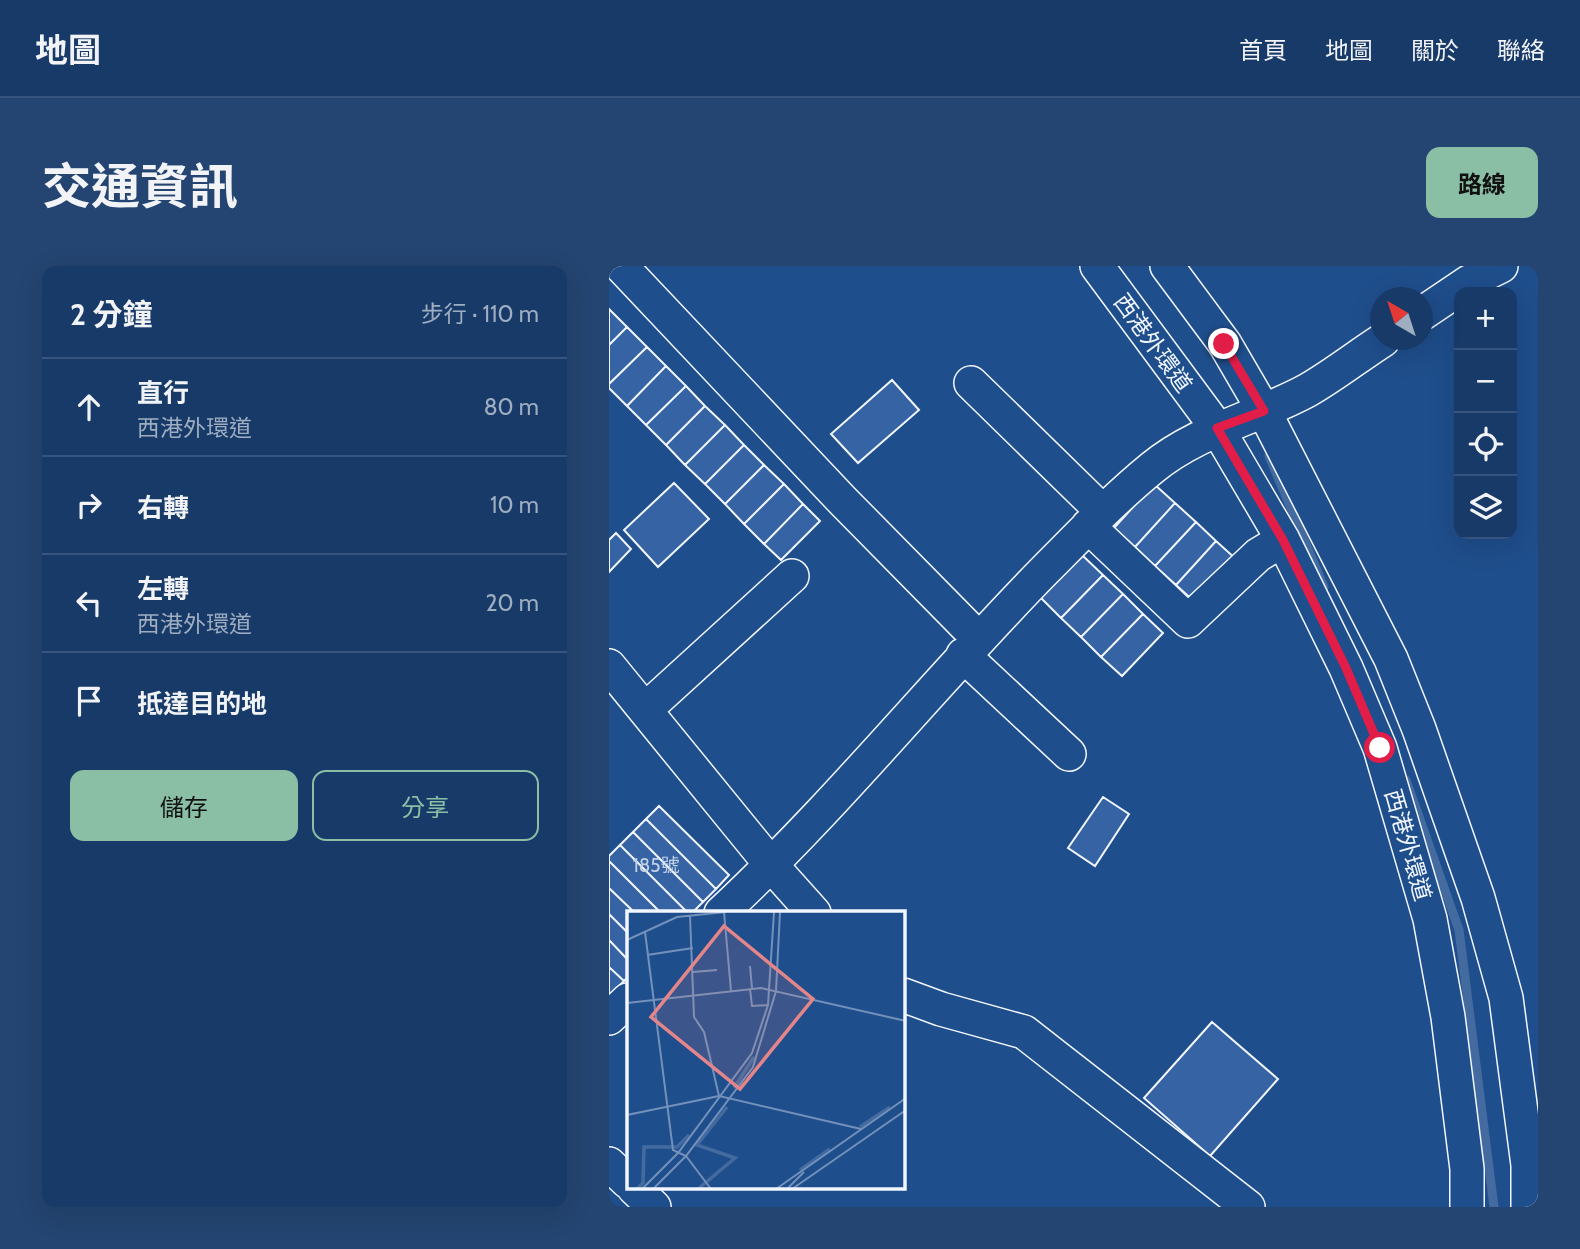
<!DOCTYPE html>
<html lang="zh-TW">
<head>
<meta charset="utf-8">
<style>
  :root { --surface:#173a69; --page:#244571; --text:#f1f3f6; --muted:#9eadc0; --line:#36547d; --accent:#8abfa5 }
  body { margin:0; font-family:Cabin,"Noto Sans TC",sans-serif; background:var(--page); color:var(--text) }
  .controls { position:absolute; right:21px; top:21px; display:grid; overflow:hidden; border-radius:14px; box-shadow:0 7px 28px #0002 }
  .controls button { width:63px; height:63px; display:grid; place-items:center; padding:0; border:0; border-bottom:2px solid var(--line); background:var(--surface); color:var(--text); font:35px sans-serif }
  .compass { position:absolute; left:761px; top:21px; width:63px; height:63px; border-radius:50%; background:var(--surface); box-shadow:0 7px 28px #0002; rotate:321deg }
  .stop { position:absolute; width:21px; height:21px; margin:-16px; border:5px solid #e11d48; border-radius:50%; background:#fff }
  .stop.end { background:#e11d48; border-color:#fff; box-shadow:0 2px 7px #0008 }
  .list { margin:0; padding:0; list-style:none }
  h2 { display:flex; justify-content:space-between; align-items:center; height:91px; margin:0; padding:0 28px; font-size:30px }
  h2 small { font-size:23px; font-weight:400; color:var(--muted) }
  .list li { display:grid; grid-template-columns:46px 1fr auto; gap:21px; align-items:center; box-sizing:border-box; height:98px; padding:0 28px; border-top:2px solid var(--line) }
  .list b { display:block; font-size:26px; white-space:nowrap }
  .list p { margin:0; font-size:23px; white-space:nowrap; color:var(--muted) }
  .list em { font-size:23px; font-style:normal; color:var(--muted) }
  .actions { display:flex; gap:14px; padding:21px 28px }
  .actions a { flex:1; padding:16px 0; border:2px solid var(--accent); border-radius:14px; text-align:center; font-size:24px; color:var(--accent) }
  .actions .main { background:var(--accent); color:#111 }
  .icon { flex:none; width:38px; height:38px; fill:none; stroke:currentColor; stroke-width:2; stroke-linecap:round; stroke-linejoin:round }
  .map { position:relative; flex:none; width:929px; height:941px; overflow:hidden; border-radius:14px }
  header { display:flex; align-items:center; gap:42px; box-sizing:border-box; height:98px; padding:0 35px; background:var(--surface); border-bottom:2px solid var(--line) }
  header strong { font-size:33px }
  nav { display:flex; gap:38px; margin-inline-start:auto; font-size:24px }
  .intro { display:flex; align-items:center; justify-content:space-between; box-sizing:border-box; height:168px; padding:0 42px }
  h1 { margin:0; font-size:49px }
  .button { padding:18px 32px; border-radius:14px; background:var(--accent); color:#111; font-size:24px; font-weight:700 }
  main { display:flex; gap:42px; padding:0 42px }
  aside { flex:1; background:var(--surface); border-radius:14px; box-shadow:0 7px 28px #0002 }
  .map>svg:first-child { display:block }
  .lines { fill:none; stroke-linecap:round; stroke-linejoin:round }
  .stream { stroke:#446ba0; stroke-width:9 }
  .building { fill:#3563a3; stroke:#f2f6ff; stroke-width:2 }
  .minor-casing { stroke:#f2f6ff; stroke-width:36 }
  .minor { stroke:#1f4e8c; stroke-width:33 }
  .route { stroke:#e11d48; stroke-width:9 }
  .labels { text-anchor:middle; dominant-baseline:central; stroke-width:5; stroke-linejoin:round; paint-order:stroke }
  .number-label { font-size:19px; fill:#c3d1e8 }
  .street-label { font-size:23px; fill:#f2f6ff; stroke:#1f4e8c }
  .inset-river { fill:none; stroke:#446ba0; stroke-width:3.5 }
  .inset-road { fill:none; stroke:#7391ba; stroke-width:2 }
  .view { fill:#e38589; fill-opacity:0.15; stroke:#e38589; stroke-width:3.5 }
  .inset-edge { fill:none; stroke:#f2f6ff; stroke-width:3.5 }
</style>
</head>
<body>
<header>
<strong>地圖</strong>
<nav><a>首頁</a><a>地圖</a><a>關於</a><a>聯絡</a></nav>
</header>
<div class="intro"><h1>交通資訊</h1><a class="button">路線</a></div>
<main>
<aside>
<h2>2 分鐘<small>步行 · 110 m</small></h2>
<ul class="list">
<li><svg class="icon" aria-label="ahead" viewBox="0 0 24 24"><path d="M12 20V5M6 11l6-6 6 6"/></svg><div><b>直行</b><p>西港外環道</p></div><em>80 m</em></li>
<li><svg class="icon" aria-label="right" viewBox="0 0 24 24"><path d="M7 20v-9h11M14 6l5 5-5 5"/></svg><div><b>右轉</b></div><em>10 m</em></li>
<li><svg class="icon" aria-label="left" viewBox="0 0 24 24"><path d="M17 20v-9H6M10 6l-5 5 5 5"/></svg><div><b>左轉</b><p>西港外環道</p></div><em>20 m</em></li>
<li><svg class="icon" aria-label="arrive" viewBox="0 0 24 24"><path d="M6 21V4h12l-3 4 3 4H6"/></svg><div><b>抵達目的地</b></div></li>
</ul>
<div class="actions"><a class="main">儲存</a><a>分享</a></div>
</aside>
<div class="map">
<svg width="929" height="941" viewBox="0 0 929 941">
  <rect width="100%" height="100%" fill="#1f4e8c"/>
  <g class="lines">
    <path class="stream" d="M 660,190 L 715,321
      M 797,514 L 850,664 L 885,941"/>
  </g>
  <path class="building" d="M 0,43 L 18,61 L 0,79 Z
    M 18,61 L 38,81 L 0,118 L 0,79 Z
    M 38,81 L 57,100 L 18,140 L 0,122 L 0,118 Z
    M 57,100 L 77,120 L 37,159 L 18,140 Z
    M 283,114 L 310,144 L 249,197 L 222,168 Z
    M 77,120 L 96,140 L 57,179 L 37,159 Z
    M 96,140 L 116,159 L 76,199 L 57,179 Z
    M 116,159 L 135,179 L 96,218 L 76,199 Z
    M 135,179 L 155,199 L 116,238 L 96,218 Z
    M 155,199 L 175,218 L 135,258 L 116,238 Z
    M 65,217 L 100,253 L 49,301 L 15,264 Z
    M 175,218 L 194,238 L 155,278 L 135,258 Z
    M 545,218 L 566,237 L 526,281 L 505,262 Z
    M 566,237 L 587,256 L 546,300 L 526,281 Z
    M 194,238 L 211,255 L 172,294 L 155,278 Z
    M 587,256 L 607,275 L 567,319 L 546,300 Z
    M 7,267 L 22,283 L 0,306 L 0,274 Z
    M 607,275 L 628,294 L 588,338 L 567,319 Z
    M 473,289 L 494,309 L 452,352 L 432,332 Z
    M 494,309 L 514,328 L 472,371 L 452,352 Z
    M 514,328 L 534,348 L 492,391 L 472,371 Z
    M 534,348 L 554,367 L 513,410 L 492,391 Z
    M 494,531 L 520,548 L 486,600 L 459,582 Z
    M 50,540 L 120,609 L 107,623 L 37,553 Z
    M 37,553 L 107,623 L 94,636 L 24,566 Z
    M 24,566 L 94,636 L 83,647 L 79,647 L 11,579 Z
    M 11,579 L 79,647 L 52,647 L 0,595 L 0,590 Z
    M 0,595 L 52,647 L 26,647 L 0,622 Z
    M 0,622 L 26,647 L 19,647 L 19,667 L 0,648 Z
    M 0,648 L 19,667 L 19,694 L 0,674 Z
    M 0,674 L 19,694 L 19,711 L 15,715 L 0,701 Z
    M 0,701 L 15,715 L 2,728 L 0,727 Z
    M 603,756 L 669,813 L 601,890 L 535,832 Z"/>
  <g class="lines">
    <g class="minor-casing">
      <path id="minor" d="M 12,0 L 234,235 L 369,372
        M 488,0 L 608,162 L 674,274 L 737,402 L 771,482 L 821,653 L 839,751 L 858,903 L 858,941
        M 558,0 L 616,78 L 655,145 L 782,393 L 810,463 L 869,632 L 897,732 L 919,899 L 919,941
        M 814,47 L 860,16 L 892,0
        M 362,117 L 493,245
        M 479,260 L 579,355 L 649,289 L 674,274
        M 354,389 L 460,488
        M 0,400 L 163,600 L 205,647
        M 36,444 L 183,310
        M 112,647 C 227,540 326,416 436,304 C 471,269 505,233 543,202 C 589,164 648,152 699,124 C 725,109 749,90 774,74
        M 294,729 L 332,743 L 415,766 L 639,941
        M 0,752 L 19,734
        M 0,898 L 19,916
        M 25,922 L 45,941"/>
    </g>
    <use href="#minor" class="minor"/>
  </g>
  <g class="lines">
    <path class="route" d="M 615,78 L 655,145 L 608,162 L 674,274 L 737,402 L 771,482"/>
  </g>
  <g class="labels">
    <g class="number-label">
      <text x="47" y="599">185號</text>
    </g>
    <g class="street-label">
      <text transform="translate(544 77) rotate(54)">西港外環道</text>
      <text transform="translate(799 579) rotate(74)">西港外環道</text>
    </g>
  </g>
  <g transform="translate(18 645)">
    <rect width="278" height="278" fill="#1f4e8c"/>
    <path class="inset-river" d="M 107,177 L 127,146M 233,216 L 263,196M 173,259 L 203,238M 10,278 L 16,272 L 17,236 L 50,236 L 62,224M 71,278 L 108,247 L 70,234 L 100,196"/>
    <path class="inset-road" d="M 97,1 L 104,80M 63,5 L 67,106 L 77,121 L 92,185 L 234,218M 18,21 L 46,239 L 59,245 L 84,278M 0,29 L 50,6 L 99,1M 20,44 L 66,37M 123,55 L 125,77M 66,61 L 90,59M 123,78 L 125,95 L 141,94M 0,92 L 134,77 L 279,110M 0,204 L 92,185M 15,278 L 51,242 L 125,142 L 141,94 L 147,1M 26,278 L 59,245 L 126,156 L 149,80 L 153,1M 149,278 L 279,187M 160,278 L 177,261M 165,278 L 279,199"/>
    <path class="view" d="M 97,15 L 186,88 L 113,178 L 24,106 Z"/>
    <rect width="278" height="278" class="inset-edge"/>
  </g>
</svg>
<div class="controls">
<button>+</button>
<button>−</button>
<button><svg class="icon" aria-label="locate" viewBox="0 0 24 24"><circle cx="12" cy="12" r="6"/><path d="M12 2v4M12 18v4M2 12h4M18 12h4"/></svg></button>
<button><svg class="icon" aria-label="layers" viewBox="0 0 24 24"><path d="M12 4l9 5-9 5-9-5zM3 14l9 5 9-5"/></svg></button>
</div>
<svg class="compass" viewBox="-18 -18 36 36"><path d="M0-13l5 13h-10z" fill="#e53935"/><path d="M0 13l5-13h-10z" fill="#9eadc0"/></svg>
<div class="stop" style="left:771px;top:482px"></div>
<div class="stop end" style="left:615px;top:78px"></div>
</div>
</main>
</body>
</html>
